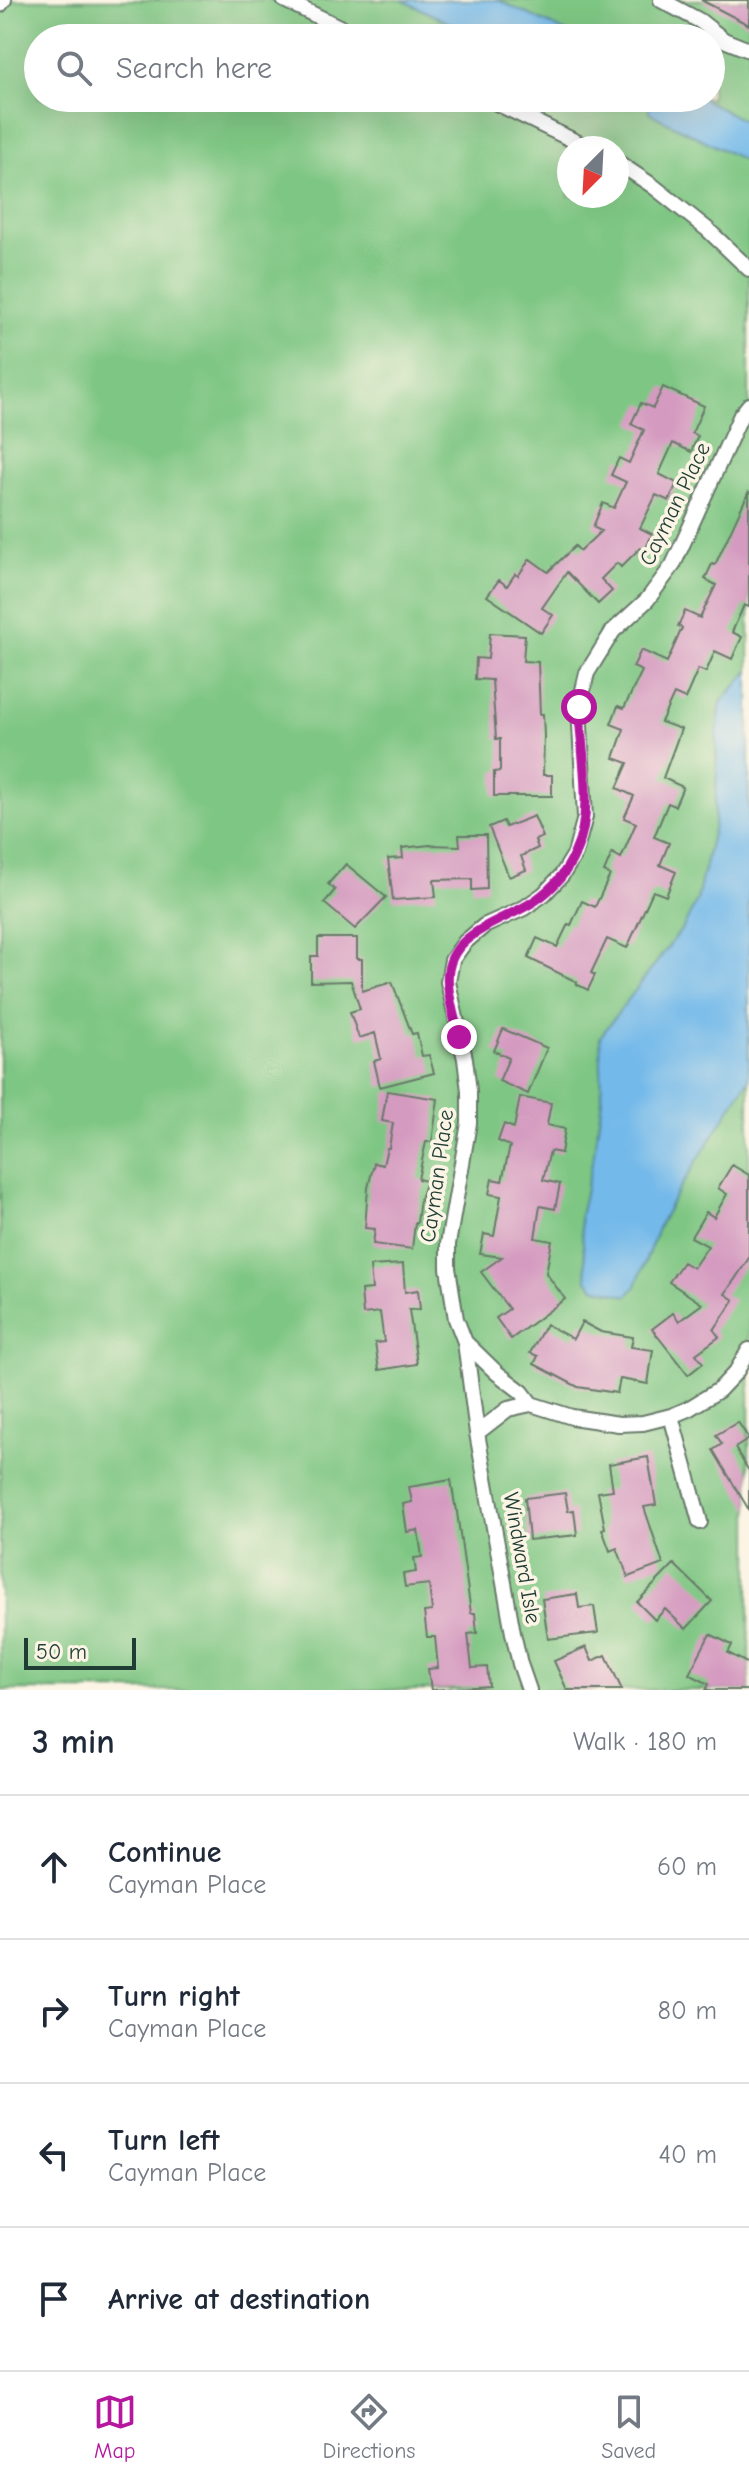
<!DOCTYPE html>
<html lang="en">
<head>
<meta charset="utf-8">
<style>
  :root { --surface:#fff; --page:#f6f6f7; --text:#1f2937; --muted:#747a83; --line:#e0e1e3; --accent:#b5179e }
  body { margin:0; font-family:"Comic Neue",sans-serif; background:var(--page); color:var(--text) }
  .compass { position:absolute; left:557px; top:136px; width:72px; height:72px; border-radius:50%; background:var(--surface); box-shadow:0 8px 32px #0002; rotate:204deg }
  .scale { position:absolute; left:24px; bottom:20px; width:112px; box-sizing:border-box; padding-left:8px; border:4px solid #1f3d34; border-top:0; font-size:22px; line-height:28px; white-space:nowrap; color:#1f3d34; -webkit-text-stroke:6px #fcf5e5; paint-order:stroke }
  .stop { position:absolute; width:24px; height:24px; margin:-18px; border:6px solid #b5179e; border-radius:50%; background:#fff }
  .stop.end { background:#b5179e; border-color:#fff; box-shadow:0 2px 8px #0008 }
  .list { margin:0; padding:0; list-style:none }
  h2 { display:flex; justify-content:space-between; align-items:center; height:104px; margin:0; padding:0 32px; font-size:34px }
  h2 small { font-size:26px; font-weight:400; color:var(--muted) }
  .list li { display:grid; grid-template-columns:52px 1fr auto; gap:24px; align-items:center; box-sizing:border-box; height:144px; padding:0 32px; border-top:2px solid var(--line) }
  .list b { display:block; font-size:30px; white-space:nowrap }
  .list p { margin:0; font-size:26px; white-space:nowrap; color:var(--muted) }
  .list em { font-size:26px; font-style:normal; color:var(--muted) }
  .icon { flex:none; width:44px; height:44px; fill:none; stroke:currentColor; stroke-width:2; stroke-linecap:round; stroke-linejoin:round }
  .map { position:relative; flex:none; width:749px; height:1690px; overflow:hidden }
  .search { position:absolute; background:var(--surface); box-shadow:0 8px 32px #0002; left:24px; right:24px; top:24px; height:88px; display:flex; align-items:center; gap:20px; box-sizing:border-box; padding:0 28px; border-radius:44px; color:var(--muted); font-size:30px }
  .sheet { height:680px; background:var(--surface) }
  nav { display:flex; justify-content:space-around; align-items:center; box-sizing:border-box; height:112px; border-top:2px solid var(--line); background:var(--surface); font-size:22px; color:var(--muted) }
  nav a { display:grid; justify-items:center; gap:4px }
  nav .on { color:var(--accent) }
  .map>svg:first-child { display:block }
  .green { fill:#7ec683; stroke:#4e825c; stroke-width:2; fill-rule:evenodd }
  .water { fill:#73b9ea; stroke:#497b8f; stroke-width:2 }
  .building { fill:#d49ac0 }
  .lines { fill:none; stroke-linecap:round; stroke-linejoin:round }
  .street-casing { stroke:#687a6a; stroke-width:18 }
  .street { stroke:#fff; stroke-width:14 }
  .route { stroke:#b5179e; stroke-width:10 }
  .labels { text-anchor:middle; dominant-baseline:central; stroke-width:7; stroke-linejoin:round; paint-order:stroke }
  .street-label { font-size:22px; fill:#1f3d34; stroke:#fcf5e5 }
</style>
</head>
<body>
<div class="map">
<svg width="749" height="1690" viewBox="0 0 749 1690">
  <rect width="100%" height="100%" fill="#fcf5e5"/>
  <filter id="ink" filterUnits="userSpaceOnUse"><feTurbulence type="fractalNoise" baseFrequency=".0125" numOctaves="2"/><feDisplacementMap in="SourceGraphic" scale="16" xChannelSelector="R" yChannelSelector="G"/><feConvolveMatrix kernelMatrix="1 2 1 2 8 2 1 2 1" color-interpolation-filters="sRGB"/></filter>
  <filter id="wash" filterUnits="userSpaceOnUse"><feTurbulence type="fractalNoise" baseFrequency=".006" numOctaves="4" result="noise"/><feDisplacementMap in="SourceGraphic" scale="32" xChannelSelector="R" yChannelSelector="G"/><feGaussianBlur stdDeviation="1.8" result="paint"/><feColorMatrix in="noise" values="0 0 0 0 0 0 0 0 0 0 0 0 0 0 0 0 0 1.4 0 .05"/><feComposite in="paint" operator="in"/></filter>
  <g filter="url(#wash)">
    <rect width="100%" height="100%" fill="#f1eacf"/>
    <path class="green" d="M 0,0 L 749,0 L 749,1690 L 0,1690 ZM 38,38 L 711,38 L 711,98 L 38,98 ZM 569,148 L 617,148 L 617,196 L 569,196 Z"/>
    <path class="water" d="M 402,0 L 498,0 L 579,38 L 480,38 Z
      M 651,98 L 702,98 L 749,124 L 749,163 L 659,118 L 649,112 L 649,102 Z
      M 749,671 L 749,1079 L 673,1199 L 659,1226 L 635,1288 L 627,1296 L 594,1287 L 587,1280 L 580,1216 L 594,1153 L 602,1099 L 600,1037 L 684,926 L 697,900 L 714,825 L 717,772 L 716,739 L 721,702 Z"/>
    <g id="blocks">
      <path class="building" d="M 701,0 L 749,0 L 749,25 Z
        M 663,387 L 704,406 L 692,433 L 698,436 L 691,452 L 673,443 L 659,474 L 677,483 L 669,501 L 656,495 L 640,528 L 652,534 L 645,551 L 640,548 L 621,567 L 617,563 L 601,579 L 612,591 L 598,604 L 567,572 L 542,608 L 553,615 L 541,633 L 487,596 L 499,580 L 507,586 L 515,574 L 518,576 L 530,559 L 548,572 L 575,546 L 580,551 L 601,531 L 593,527 L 603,503 L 614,508 L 626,482 L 611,475 L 619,458 L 629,463 L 644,430 L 631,424 L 641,403 L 653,408 Z
        M 749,491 L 749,607 L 744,605 L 732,632 L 742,637 L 732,659 L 715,651 L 706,672 L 698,669 L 685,699 L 674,694 L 661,722 L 681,729 L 663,778 L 683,787 L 675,806 L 668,803 L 654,837 L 669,843 L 660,865 L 676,872 L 666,896 L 653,891 L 627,948 L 607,939 L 591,973 L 595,975 L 588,990 L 576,984 L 577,982 L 528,958 L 537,938 L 557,947 L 568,924 L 571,925 L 582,901 L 595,907 L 610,875 L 604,872 L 612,853 L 621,858 L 636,823 L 624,818 L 634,796 L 617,788 L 628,763 L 614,758 L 624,729 L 611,724 L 618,706 L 624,708 L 642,671 L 633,667 L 641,650 L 667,662 L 682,628 L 678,626 L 685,611 L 700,618 L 716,585 L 705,579 L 712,564 L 715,565 Z
        M 490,633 L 525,635 L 523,661 L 538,662 L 540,714 L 543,714 L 544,736 L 543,775 L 552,775 L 552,796 L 494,796 L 494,772 L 500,771 L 500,739 L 496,739 L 492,680 L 475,679 L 476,658 L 488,659 Z
        M 534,816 L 543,837 L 535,840 L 538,848 L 521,856 L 526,870 L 509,877 L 489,827 L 503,821 L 506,827 Z
        M 459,835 L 486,835 L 487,889 L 472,890 L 472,879 L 434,880 L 436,897 L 393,900 L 388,859 L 403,858 L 402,848 L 430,845 L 460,846 Z
        M 346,864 L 386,897 L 355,929 L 324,903 L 335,890 L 328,884 Z
        M 318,938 L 357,938 L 357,959 L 362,959 L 362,991 L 392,982 L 412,1034 L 417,1033 L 422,1056 L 429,1055 L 434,1073 L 380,1087 L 374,1061 L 381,1059 L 375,1033 L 359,1038 L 350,1012 L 360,1009 L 351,981 L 311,982 L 311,956 L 318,956 Z
        M 503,1029 L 547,1048 L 528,1094 L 499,1081 L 509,1058 L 494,1051 Z
        M 387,1091 L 438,1099 L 432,1142 L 426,1142 L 418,1179 L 426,1181 L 420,1199 L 417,1223 L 415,1223 L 412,1249 L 373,1244 L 375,1229 L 365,1228 L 368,1188 L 374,1163 L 383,1165 L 387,1148 L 389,1148 L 393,1123 L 382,1121 Z
        M 520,1097 L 551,1103 L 547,1125 L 565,1129 L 561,1153 L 550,1151 L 543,1180 L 560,1184 L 555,1209 L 540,1206 L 535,1238 L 552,1241 L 546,1273 L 565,1299 L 511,1339 L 496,1318 L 509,1309 L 481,1272 L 502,1257 L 480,1254 L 484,1234 L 494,1236 L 501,1196 L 489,1194 L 492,1179 L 502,1181 L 510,1146 L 498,1141 L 504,1124 L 514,1128 Z
        M 732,1165 L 749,1175 L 749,1258 L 725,1294 L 734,1300 L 714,1330 L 719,1337 L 696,1354 L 703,1363 L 688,1375 L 652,1329 L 673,1313 L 679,1321 L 702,1304 L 669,1282 L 683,1262 L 693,1268 L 708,1246 L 691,1237 L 706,1212 L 714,1217 L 727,1194 L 718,1188 Z
        M 403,1264 L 405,1292 L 418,1290 L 420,1309 L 409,1310 L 417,1364 L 379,1370 L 375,1343 L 384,1342 L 380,1312 L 363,1314 L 361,1290 L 372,1289 L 370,1266 Z
        M 582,1322 L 601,1332 L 633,1337 L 631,1347 L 653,1350 L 648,1384 L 620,1379 L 617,1393 L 578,1387 L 534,1364 L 538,1356 L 530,1353 L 546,1324 L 573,1339 Z
        M 738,1422 L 749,1439 L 735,1448 L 749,1471 L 749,1510 L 713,1450 L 722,1444 L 716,1435 Z
        M 648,1457 L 656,1505 L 644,1507 L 663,1564 L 628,1577 L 617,1548 L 610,1551 L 602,1529 L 605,1528 L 598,1492 L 613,1490 L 609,1464 Z
        M 451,1480 L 455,1505 L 456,1505 L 471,1613 L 475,1613 L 477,1633 L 468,1634 L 472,1668 L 487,1667 L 489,1686 L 431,1690 L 428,1669 L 438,1668 L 435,1637 L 427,1637 L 424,1612 L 432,1611 L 429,1584 L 405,1587 L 403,1574 L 416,1572 L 414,1558 L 422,1557 L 418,1530 L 407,1532 L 403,1504 L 412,1502 L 409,1487 Z
        M 565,1493 L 568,1511 L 574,1510 L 577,1535 L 529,1540 L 525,1498 Z
        M 674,1564 L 712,1601 L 686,1629 L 665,1609 L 655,1620 L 637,1602 Z
        M 577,1594 L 579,1608 L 594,1606 L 598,1633 L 548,1639 L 542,1599 Z
        M 710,1634 L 732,1645 L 728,1653 L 749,1664 L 749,1690 L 706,1690 L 709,1684 L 689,1674 Z
        M 586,1647 L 592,1661 L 606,1655 L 622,1690 L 567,1690 L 554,1661 Z"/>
    </g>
  </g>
  <g filter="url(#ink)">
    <use href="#blocks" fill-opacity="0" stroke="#687a6a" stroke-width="2"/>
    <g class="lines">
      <g class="street-casing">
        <path id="street" d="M 284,0 L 362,38
          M 661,0 L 700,21 L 724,40 L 749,50
          M 0,5 L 4,0
          M 486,98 L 589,148
          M 617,162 L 653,186 L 707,229 L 749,269
          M 749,405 L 741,415 L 673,565 L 647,600 L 613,631 L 587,673 L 579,707 L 585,817 L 575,854 L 562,875 L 544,894 L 524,908 L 484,926 L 465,942 L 452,960 L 448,982 L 465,1059 L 469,1091 L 469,1123 L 448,1244 L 448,1268 L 456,1319 L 465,1342 L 497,1373 L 522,1392 L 531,1404 L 572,1417 L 619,1424 L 643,1423 L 671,1416 L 688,1409 L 719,1390 L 736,1372 L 749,1350
          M 465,1342 L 477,1433 L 513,1633 L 520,1664 L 529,1690
          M 671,1416 L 700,1522
          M 477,1433 L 508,1409 L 531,1404"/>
      </g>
      <use href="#street" class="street"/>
    </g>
  </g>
  <g class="lines" filter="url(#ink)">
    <path class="route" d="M 459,1037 C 455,1020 449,1001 448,983 C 444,932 505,922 536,900 C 553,888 567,872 575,853 C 595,811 581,753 579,707"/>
  </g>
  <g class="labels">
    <g class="street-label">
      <text transform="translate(675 504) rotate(-64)">Cayman Place</text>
      <text transform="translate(437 1176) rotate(-82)">Cayman Place</text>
      <text transform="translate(522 1558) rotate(80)">Windward Isle</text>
    </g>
  </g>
</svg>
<svg class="compass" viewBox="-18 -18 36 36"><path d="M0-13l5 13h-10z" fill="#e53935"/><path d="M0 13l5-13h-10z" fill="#747a83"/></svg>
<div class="scale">50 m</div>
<div class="stop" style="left:579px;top:707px"></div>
<div class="stop end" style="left:459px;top:1037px"></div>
<div class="search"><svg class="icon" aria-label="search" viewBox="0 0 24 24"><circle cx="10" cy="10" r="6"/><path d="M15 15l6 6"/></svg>Search here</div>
</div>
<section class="sheet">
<h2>3 min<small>Walk · 180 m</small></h2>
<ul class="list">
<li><svg class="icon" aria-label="ahead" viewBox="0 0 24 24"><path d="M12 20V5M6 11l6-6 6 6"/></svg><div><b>Continue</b><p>Cayman Place</p></div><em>60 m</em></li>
<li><svg class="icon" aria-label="right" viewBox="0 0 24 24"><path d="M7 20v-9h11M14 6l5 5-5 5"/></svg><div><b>Turn right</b><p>Cayman Place</p></div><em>80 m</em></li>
<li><svg class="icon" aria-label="left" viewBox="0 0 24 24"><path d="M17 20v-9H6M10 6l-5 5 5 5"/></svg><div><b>Turn left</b><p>Cayman Place</p></div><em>40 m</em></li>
<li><svg class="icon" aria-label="arrive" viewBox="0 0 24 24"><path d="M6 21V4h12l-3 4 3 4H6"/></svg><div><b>Arrive at destination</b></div></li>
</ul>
</section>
<nav>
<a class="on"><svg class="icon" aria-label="map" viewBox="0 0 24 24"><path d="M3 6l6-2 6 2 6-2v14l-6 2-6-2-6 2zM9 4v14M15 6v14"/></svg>Map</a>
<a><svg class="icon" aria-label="directions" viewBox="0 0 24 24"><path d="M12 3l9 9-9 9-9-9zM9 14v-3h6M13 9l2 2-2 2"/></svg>Directions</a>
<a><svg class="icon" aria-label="saved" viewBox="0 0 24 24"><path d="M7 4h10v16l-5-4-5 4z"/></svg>Saved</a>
</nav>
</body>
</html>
